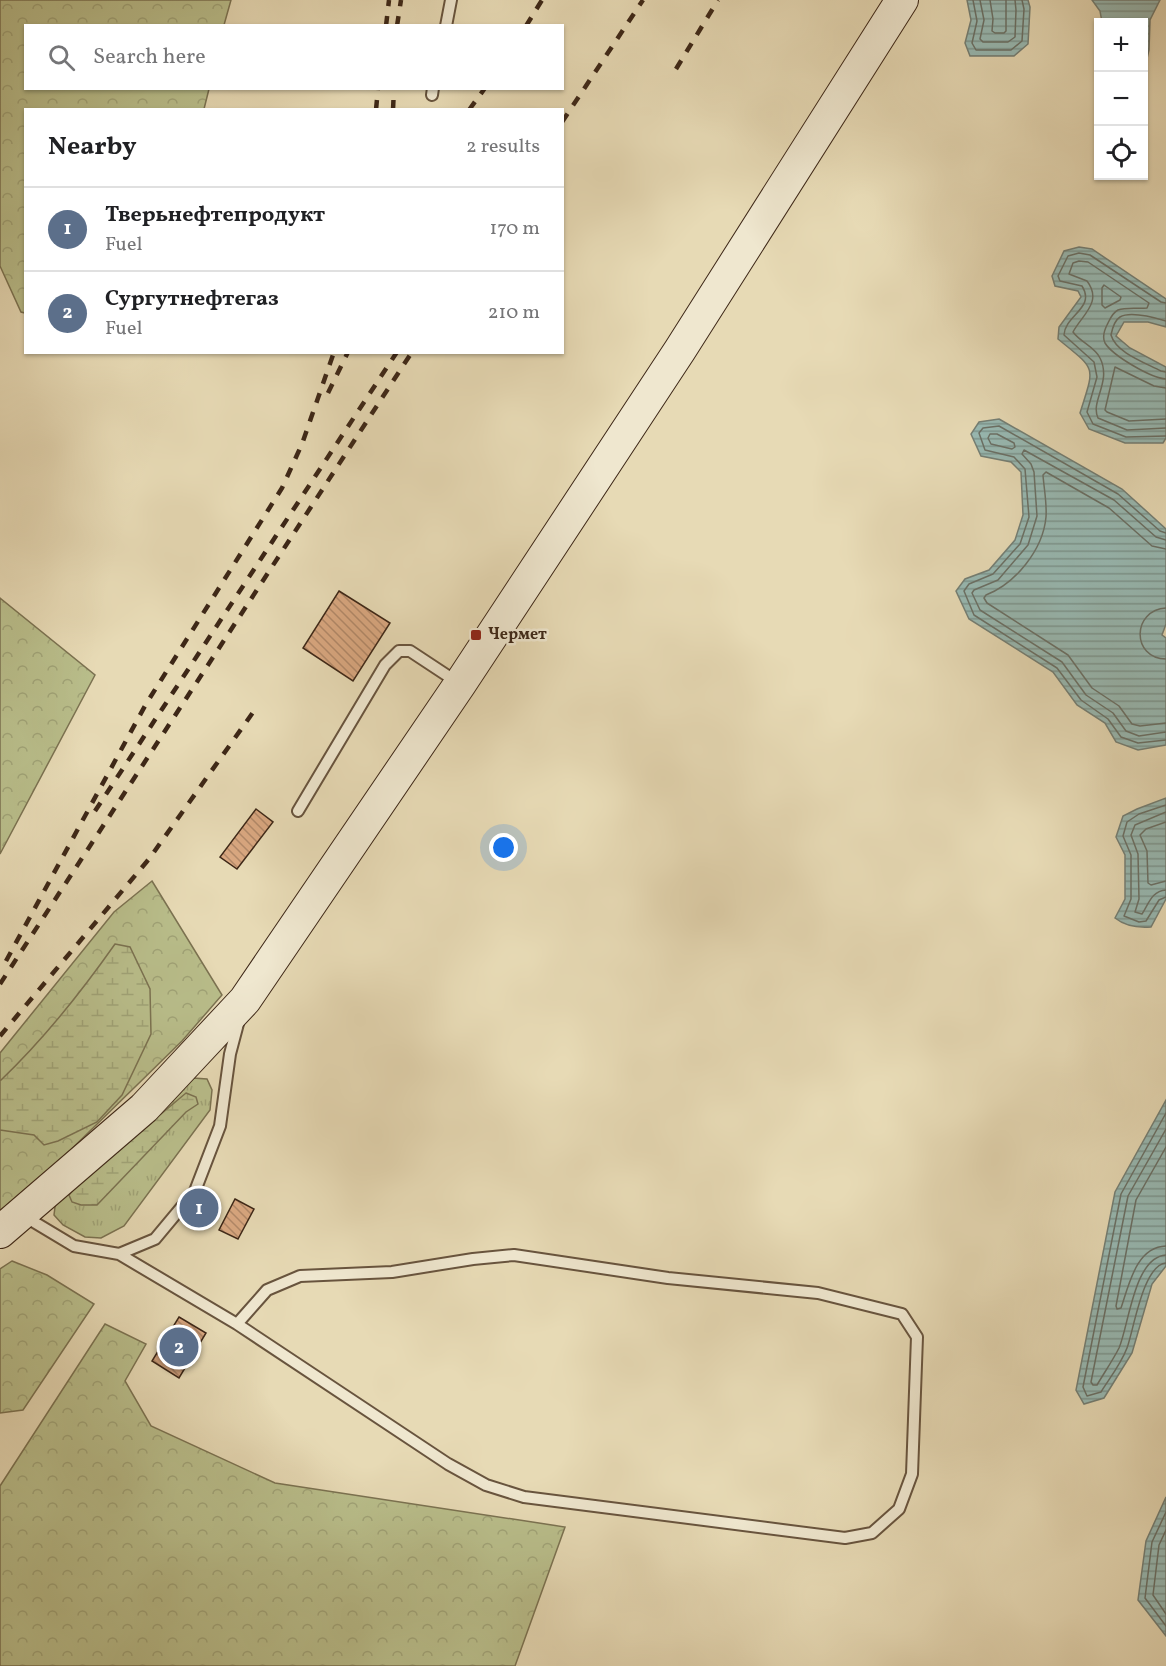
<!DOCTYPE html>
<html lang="en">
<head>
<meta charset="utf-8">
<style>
  :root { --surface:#fff; --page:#f6f6f6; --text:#202124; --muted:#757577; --line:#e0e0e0; --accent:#7c3aed }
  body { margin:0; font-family:Vollkorn,serif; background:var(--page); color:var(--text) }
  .controls { position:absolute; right:18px; top:18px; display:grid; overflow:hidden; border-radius:0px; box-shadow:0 2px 4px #0004 }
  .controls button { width:54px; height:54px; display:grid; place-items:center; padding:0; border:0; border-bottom:2px solid var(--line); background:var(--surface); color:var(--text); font:30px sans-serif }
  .you { position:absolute; left:504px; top:848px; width:21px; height:21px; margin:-15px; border:4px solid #fff; border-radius:50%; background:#1a73e8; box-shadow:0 0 0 9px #1a73e833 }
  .badge { display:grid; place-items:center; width:39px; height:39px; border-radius:50%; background:var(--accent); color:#fff; font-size:20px; font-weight:700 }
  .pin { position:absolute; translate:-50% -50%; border:3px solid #fff; box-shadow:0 2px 6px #0006 }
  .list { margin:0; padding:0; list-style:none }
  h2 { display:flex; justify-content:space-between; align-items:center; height:78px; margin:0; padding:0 24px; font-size:26px }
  h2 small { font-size:20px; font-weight:400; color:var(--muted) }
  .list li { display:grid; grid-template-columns:39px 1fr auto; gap:18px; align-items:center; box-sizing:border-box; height:84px; padding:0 24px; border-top:2px solid var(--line) }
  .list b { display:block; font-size:22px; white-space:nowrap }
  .list p { margin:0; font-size:20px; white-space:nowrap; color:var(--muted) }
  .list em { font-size:20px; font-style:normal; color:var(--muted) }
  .icon { flex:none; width:33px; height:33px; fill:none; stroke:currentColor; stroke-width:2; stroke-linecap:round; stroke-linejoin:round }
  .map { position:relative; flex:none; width:1166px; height:1666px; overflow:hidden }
  .search { position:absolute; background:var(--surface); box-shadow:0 2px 4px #0004; left:24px; top:24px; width:540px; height:66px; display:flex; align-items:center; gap:15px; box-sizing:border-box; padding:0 21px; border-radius:0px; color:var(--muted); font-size:22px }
  .panel { position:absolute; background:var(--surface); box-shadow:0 2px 4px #0004; left:24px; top:108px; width:540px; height:246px; border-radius:0px }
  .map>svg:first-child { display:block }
  .grass { fill:url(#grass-tufts); stroke:#7b7251; stroke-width:1.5 }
  .forest { fill:url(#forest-crowns); stroke:#7b7251; stroke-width:1.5 }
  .wetland { fill:url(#wetland-marsh); stroke:#7b7251; stroke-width:1.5 }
  .water { fill:url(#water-rules); stroke:#747f75; stroke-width:1.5 }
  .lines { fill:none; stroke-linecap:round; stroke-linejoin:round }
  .shore { stroke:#6a7066; stroke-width:1.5 }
  .building { fill:url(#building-back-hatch); stroke:#3d2717; stroke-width:1.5 }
  .lane-casing { stroke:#68543e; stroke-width:14 }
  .secondary-casing { stroke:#3d2717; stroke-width:34 }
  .lane { stroke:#efe7cf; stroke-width:10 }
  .secondary { stroke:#efe7cf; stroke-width:32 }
  .rail { stroke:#3d2717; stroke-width:4.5; stroke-dasharray:10 10; stroke-linecap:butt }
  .poi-dot { fill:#8f2418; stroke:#efe7cf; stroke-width:2 }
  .labels { text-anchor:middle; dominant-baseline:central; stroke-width:5; stroke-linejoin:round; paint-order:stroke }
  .poi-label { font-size:16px; font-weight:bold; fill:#3d2717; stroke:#efe7cf; text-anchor:start }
</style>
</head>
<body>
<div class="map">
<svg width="1166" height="1666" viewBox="0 0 1166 1666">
  <defs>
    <pattern id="grass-tufts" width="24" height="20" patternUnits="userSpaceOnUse" patternTransform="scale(1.5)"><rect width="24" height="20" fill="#b9be8b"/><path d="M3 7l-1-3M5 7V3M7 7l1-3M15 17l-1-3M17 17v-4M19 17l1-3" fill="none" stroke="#a0a377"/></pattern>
    <pattern id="forest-crowns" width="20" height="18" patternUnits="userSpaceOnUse" patternTransform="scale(1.5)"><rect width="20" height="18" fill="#b9be8b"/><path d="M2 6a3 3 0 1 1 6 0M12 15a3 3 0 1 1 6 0" fill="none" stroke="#a0a377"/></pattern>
    <pattern id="wetland-marsh" width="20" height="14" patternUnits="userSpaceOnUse" patternTransform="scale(1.5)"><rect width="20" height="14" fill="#b9be8b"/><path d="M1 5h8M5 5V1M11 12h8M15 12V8" fill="none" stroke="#a0a377"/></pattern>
    <pattern id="water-rules" width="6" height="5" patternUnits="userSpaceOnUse" patternTransform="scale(1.5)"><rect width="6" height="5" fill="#98bab4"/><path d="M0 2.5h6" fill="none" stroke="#7d9791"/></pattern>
    <pattern id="building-back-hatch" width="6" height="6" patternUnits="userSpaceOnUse" patternTransform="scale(1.5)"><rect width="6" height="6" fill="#daa881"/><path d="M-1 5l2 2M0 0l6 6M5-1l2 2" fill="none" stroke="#b28969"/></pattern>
  </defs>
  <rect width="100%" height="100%" fill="#e7dab5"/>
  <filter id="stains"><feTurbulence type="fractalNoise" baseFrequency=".00333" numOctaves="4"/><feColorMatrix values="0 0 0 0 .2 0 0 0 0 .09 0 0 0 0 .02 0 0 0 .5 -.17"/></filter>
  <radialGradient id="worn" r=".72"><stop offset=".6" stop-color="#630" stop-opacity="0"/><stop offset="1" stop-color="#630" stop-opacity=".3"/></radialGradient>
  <path class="grass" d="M 193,1078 L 207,1079 L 212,1090 L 210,1110 L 124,1226 L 101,1238 L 85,1237 L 63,1225 L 54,1215 L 56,1199 Z"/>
  <path class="forest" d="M 0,0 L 231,0 L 224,25 L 26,26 L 26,88 L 209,89 L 204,109 L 26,110 L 25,313 L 21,312 L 0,266 Z
    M 0,598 L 95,675 L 0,854 Z
    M 152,881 L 222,995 L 182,1041 L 0,1219 L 0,1053 L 114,912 Z
    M 12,1261 L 47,1275 L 94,1304 L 23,1410 L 0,1413 L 0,1269 Z
    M 105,1324 L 146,1344 L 125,1381 L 151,1426 L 275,1483 L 565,1527 L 515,1666 L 0,1666 L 0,1486 Z"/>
  <path class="wetland" d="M 115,944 L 130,947 L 150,989 L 151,1034 L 122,1095 L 97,1122 L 58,1141 L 44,1145 L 34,1135 L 0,1130 L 0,1081 C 41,1042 82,991 115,944 Z
    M 186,1093 L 196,1097 L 198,1104 L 186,1112 L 97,1205 L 81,1205 L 72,1202 L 69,1195 L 78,1184 Z"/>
  <path class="water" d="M 967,0 L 1028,0 L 1030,7 L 1028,44 L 1014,56 L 970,56 L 965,43 L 971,20 Z
    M 1092,0 L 1160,0 L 1150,20 L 1149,50 L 1144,71 L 1144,22 L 1102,22 L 1100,11 Z
    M 1079,247 L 1092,249 L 1166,299 L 1166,327 L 1148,322 L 1124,322 L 1116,336 L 1130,348 L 1166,367 L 1166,438 L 1163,443 L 1125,443 L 1089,429 L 1080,413 C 1095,365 1097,371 1058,339 L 1059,327 L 1081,297 L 1078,291 L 1055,286 L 1052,276 L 1064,251 Z
    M 999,419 L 1122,489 L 1166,529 L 1166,624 L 1162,635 L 1166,638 L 1166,745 L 1138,750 L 1116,742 L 1105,723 L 1077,705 L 1053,672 L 969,619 L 956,591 L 965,579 L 989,570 L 1015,540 L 1023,515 L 1021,472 L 1011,462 L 981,456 L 971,434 L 979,422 Z
    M 1166,798 L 1166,899 L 1151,927 C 1138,928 1125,926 1115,918 L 1125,899 L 1125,855 L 1116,837 L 1123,816 L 1137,809 Z
    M 1166,1100 L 1166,1266 L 1152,1284 L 1132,1353 L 1104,1398 L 1084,1404 L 1076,1390 L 1115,1192 Z
    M 1166,1497 L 1166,1636 L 1138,1600 L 1146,1541 Z"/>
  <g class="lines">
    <path class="shore" d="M 973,0 L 977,21 L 972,43 L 976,50 L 1011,50 L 1022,41 L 1024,9 L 1022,0
      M 980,0 L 984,20 L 980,39 L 983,42 L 1008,42 L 1015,37 L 1016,10 L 1015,0
      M 990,0 L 993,19 L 992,31 L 995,33 L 1004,33 L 1006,31 L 1006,0
      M 1104,285 L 1121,297 L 1120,300 L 1105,308 L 1102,305 L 1102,288 Z
      M 1166,303 L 1161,302 L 1090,255 L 1079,253 L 1068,256 L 1058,276 L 1060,281 L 1082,286 C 1096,308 1065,315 1064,335 L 1094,362 L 1097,377 L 1087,412 L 1093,424 L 1126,437 L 1166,436
      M 1166,321 C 1156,318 1130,311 1120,317 C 1115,320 1112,330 1111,335 C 1116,353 1146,363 1161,371 L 1166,372
      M 1166,379 C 1151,378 1113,356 1105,343 C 1102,337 1104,331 1107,325 C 1110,319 1112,313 1118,310 C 1126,307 1138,309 1147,308 L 1149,303 L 1088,262 L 1079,261 L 1073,263 L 1069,274 L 1087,281 C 1103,302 1082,315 1073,332 C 1080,342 1095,347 1100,358 C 1112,382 1090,401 1098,418 L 1127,430 L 1166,428
      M 1166,388 L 1154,386 L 1115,367 L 1105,410 L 1107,412 L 1129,421 L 1166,419
      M 990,434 L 997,434 L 1014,443 L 1015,447 L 1012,449 L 991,444 L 988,438 Z
      M 1166,533 L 1160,531 L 1118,494 L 999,426 L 983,428 L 979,433 L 985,450 L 1014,457 L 1025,469 L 1029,517 L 1020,544 L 993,574 L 969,584 L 964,591 L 974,615 L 1057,668 L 1081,700 L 1108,719 L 1121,737 L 1138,743 L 1166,740
      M 1166,540 L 1156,537 L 1114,500 L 1024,450 L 1022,454 L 1031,464 L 1034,472 L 1037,516 L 1028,545 L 998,580 L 974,590 L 972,593 L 980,610 L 1062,662 L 1086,695 L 1113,713 L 1126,731 L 1139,736 L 1166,732
      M 1166,549 L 1152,546 L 1109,508 L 1046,472 L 1043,475 C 1044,489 1047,503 1046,517 C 1043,550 1015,584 986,595 L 984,598 L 987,603 L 1068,655 L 1092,688 L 1119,706 L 1132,724 L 1140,726 L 1166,723
      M 1166,608 C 1132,610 1131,658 1166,659
      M 1166,805 L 1139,814 L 1127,822 L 1123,836 L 1131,855 L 1131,899 L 1124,916 L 1139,922 L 1146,921 L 1159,900 L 1166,897
      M 1166,812 L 1135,825 L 1131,835 L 1138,854 L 1139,899 L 1135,912 L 1142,914 C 1149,903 1152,891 1166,890
      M 1166,822 L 1146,829 L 1140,835 L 1147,851 L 1148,883 L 1151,885 L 1166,881
      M 1166,1113 L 1121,1194 L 1083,1387 L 1087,1396 L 1101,1392 C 1109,1379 1121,1364 1127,1348 C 1134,1329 1143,1265 1166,1263
      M 1166,1129 L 1128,1196 L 1091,1382 L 1093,1385 L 1097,1385 C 1104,1373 1113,1360 1119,1348 C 1129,1325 1134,1257 1166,1255
      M 1166,1147 L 1136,1200 L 1116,1306 L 1117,1309 L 1121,1308 C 1129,1285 1136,1247 1166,1246
      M 1166,1512 L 1152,1542 L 1145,1598 L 1166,1626
      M 1166,1530 L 1159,1545 L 1153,1595 L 1166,1614"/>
  </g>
  <path class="building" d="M 339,591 L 390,623 L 353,681 L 303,648 Z
    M 256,809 L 273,822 L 237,869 L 220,857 Z
    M 235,1199 L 254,1209 L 238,1239 L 219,1230 Z
    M 179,1317 L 206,1333 L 179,1378 L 152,1361 Z"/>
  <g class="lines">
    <g class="lane-casing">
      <path id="lane" d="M 446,26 L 451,0
        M 432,95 L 433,88
        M 298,811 L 385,665 L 399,651 L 410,651 L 457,682
        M 24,1216 L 74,1246 L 119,1254 L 155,1239 L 195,1191 L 220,1126 L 230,1054 L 239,1020
        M 119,1254 L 237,1324 L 448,1464 L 486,1485 L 524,1497 L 845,1538 L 872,1533 L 899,1509 L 912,1474 L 917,1337 L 902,1314 L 818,1293 L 668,1278 L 514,1255 L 473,1259 L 392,1272 L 300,1276 L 267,1290 L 237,1324"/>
    </g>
    <g class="secondary-casing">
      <path id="secondary" d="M 0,1232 L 144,1108 L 245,1000 L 460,684 L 680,350 L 902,0"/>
    </g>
    <use href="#lane" class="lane"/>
    <use href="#secondary" class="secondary"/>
    <path class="rail" d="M 386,26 L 389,0
      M 397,26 L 401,0
      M 526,26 L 542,0
      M 676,69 L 718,0
      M 376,110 L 378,88
      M 393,110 L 394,88
      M 469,110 L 485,88
      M 562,122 L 643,0
      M 328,393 L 348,352
      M 95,811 L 397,352
      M 6,961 L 146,704 L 282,488 L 302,444 L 334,352
      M 0,984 L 412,352
      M 0,1036 L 149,859 L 254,711"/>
  </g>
  <rect class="poi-dot" x="470" y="629" width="12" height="12" rx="3"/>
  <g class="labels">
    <g class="poi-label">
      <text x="488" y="635">Чермет</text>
    </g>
  </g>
  <rect width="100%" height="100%" filter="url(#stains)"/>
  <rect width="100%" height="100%" fill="url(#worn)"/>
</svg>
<div class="controls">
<button>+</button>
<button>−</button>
<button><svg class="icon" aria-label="locate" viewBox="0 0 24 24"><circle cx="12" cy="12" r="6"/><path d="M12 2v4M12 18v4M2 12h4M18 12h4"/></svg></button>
</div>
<div class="you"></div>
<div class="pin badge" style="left:199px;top:1208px;background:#5c6f8a">1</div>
<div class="pin badge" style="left:179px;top:1347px;background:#5c6f8a">2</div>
<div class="search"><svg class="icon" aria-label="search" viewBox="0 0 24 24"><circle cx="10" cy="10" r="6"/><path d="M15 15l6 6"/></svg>Search here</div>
<section class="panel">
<h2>Nearby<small>2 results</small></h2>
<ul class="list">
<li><span class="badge" style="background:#5c6f8a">1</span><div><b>Тверьнефтепродукт</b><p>Fuel</p></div><em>170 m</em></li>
<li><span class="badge" style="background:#5c6f8a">2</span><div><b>Сургутнефтегаз</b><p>Fuel</p></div><em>210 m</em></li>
</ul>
</section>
</div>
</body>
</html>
